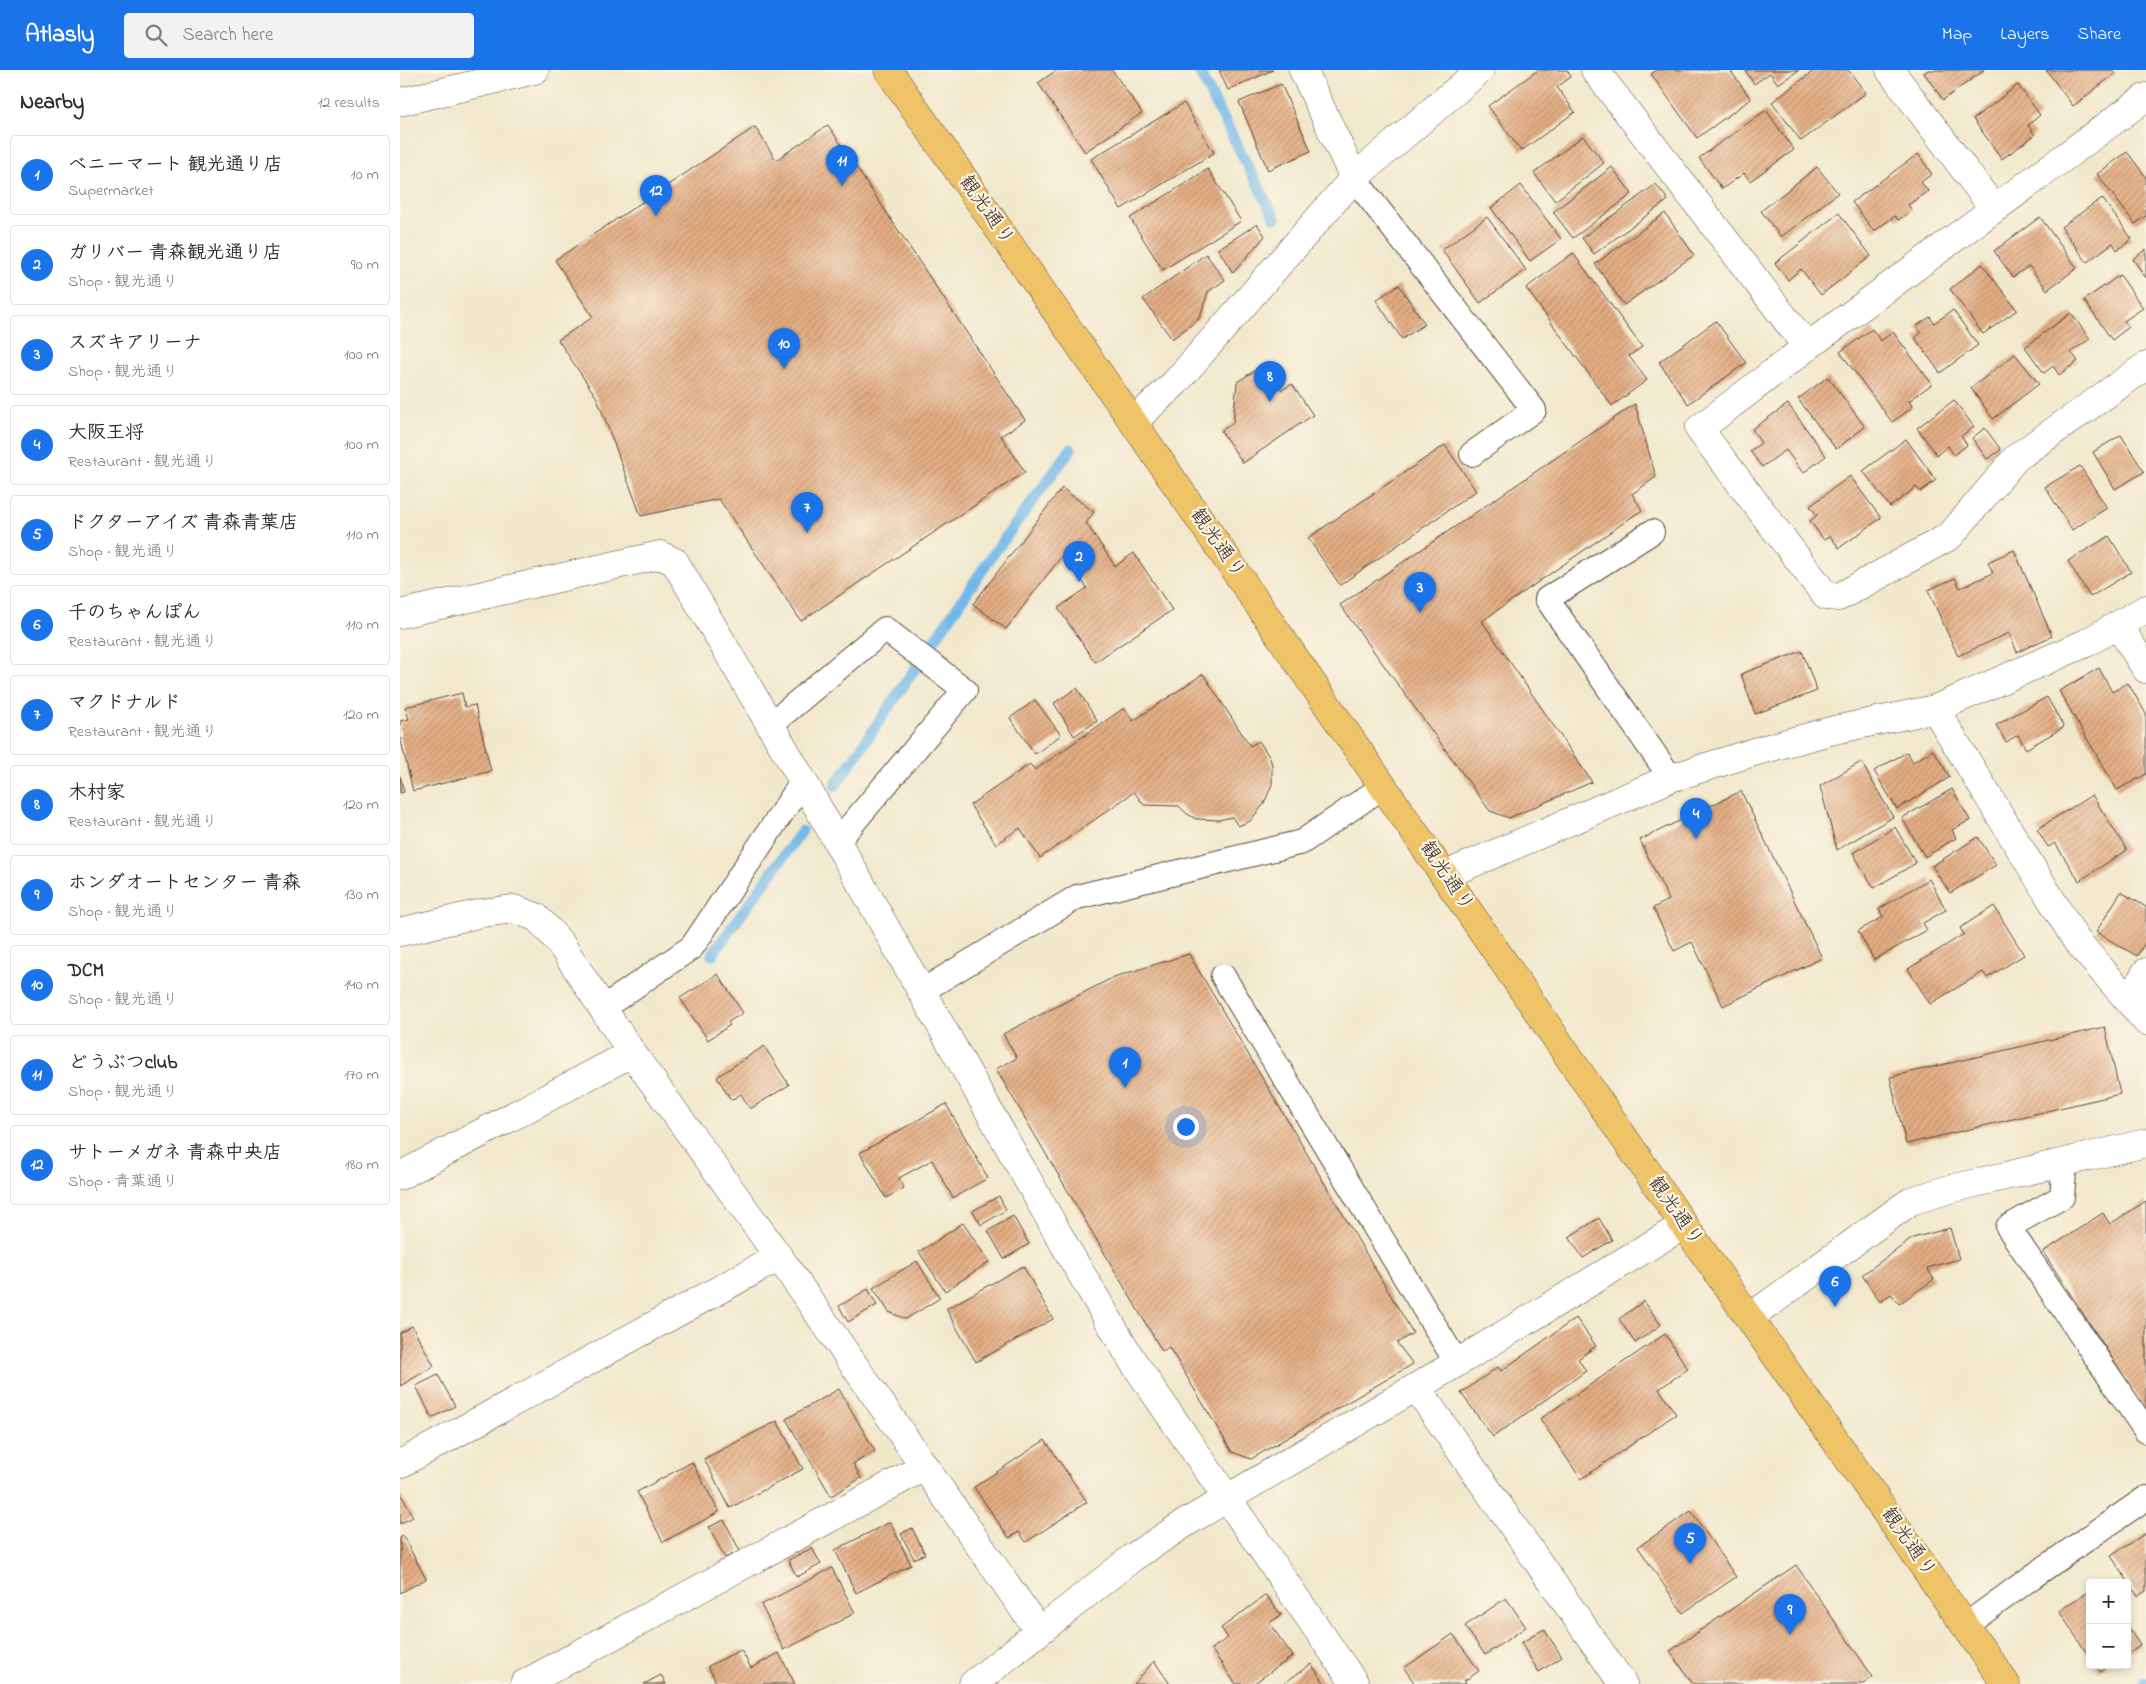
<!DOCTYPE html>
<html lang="en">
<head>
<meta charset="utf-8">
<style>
  :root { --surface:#fff; --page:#f2f2f3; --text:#2b2b33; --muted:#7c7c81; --line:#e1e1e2; --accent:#1a73e8 }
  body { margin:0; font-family:"Indie Flower","Klee One",sans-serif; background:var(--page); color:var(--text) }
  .controls { position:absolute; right:15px; bottom:15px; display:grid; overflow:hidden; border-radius:5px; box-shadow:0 2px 8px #0003 }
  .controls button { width:45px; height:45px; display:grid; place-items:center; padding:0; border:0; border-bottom:1px solid var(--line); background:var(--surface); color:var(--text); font:25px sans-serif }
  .you { position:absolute; left:785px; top:1056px; width:18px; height:18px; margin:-12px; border:4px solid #fff; border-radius:50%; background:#1a73e8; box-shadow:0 0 0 8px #1a73e833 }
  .badge { display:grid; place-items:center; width:32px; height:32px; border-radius:50%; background:var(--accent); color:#fff; font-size:16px; font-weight:700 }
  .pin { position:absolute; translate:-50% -41px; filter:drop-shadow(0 1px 2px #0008) }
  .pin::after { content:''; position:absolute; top:26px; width:18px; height:15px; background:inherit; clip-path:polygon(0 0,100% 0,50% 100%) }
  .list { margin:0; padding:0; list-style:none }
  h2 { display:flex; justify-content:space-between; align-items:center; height:65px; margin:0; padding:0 20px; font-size:21px }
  h2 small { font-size:16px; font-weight:400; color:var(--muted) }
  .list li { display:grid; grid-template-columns:32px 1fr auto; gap:15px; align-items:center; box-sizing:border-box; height:80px; margin:0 10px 10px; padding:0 10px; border:1px solid var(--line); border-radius:5px }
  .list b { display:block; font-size:19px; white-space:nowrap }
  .list p { margin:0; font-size:16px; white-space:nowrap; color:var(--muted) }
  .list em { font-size:16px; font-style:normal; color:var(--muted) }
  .icon { flex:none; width:28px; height:28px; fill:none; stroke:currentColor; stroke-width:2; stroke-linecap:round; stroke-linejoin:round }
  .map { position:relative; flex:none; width:1746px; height:1614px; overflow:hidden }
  header { display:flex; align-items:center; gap:30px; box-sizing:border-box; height:70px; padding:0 25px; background:var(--accent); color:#fff }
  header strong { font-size:24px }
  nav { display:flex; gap:28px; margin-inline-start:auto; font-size:18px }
  .search { width:350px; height:45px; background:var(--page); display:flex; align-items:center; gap:12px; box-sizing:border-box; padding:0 18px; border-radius:5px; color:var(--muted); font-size:19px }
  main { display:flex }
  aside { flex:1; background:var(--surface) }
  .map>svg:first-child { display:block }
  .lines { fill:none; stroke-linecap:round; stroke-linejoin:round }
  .stream { stroke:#71b8e9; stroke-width:11 }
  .building { fill:url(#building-hatch) }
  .service-casing { stroke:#564638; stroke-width:26 }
  .minor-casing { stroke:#564638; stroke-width:29 }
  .tertiary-casing { stroke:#564638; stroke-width:29 }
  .trunk-casing { stroke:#564638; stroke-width:29 }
  .service { stroke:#fff; stroke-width:24 }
  .minor { stroke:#fff; stroke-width:28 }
  .tertiary { stroke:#fff; stroke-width:28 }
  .trunk { stroke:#efc469; stroke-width:28 }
  .labels { text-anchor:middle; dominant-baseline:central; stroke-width:4.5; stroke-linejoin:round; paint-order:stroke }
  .street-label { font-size:20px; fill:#3b2a1e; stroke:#fcf5e5 }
</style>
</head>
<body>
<header>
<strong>Atlasly</strong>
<div class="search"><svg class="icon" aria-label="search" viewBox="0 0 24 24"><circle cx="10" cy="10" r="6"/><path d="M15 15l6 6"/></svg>Search here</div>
<nav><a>Map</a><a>Layers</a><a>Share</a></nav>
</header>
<main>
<aside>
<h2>Nearby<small>12 results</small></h2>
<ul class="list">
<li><span class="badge">1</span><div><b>ベニーマート 観光通り店</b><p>Supermarket</p></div><em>10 m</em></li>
<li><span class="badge">2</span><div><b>ガリバー 青森観光通り店</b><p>Shop · 観光通り</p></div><em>90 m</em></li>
<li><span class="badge">3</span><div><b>スズキアリーナ</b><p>Shop · 観光通り</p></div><em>100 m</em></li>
<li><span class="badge">4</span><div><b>大阪王将</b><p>Restaurant · 観光通り</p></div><em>100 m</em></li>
<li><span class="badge">5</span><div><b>ドクターアイズ 青森青葉店</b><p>Shop · 観光通り</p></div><em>110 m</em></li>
<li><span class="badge">6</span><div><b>千のちゃんぽん</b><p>Restaurant · 観光通り</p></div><em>110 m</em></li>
<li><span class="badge">7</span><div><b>マクドナルド</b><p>Restaurant · 観光通り</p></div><em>120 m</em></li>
<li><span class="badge">8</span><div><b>木村家</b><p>Restaurant · 観光通り</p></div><em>120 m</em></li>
<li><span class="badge">9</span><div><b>ホンダオートセンター 青森</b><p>Shop · 観光通り</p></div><em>130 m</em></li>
<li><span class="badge">10</span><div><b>DCM</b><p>Shop · 観光通り</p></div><em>140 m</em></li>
<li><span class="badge">11</span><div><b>どうぶつclub</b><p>Shop · 観光通り</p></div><em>170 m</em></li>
<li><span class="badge">12</span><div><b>サトーメガネ 青森中央店</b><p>Shop · 青葉通り</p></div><em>180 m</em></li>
</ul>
</aside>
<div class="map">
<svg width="1746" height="1614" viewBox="0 0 1746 1614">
  <defs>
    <pattern id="building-hatch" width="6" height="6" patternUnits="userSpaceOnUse" patternTransform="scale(1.25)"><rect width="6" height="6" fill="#e3ad84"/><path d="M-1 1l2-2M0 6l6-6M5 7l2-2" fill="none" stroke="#b98d6b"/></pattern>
  </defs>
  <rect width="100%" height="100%" fill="#fcf5e5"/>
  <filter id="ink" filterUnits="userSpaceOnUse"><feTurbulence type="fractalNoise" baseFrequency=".02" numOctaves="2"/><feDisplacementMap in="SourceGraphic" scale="10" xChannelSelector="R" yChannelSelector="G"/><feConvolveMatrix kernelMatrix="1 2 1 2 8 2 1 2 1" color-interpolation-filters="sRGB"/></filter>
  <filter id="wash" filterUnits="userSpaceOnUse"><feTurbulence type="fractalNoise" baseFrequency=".0096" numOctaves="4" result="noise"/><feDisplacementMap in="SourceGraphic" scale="20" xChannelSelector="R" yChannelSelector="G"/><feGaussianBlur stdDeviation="1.12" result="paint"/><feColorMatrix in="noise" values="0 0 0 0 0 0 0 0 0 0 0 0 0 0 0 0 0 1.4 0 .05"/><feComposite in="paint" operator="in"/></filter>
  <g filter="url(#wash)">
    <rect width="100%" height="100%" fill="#f1e8cc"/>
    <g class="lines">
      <path class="stream" d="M 798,0 L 875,148
        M 435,716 L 594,483 L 671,379
        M 312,885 L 402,761
        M 1745,1614 L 1746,1612"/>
    </g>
    <g id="blocks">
      <path class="building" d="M 657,0 L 712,0 L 742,43 L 685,82 L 638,13 Z
        M 819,0 L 873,0 L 828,20 Z
        M 1138,0 L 1167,0 L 1171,7 L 1157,17 L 1175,42 L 1121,81 L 1088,36 Z
        M 1257,0 L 1330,0 L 1351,29 L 1297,68 L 1251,4 Z
        M 1345,0 L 1399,0 L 1378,14 L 1370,3 L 1354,14 Z
        M 1415,0 L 1448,0 L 1466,23 L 1401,71 L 1372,32 Z
        M 1528,0 L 1584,0 L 1543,30 L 1524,3 Z
        M 1646,0 L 1713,0 L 1716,3 L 1673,36 Z
        M 881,14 L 911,81 L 868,100 L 839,32 Z
        M 1618,15 L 1640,45 L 1628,55 L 1635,65 L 1602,89 L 1573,49 Z
        M 784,33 L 814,83 L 721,139 L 691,89 Z
        M 1366,40 L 1394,80 L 1350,111 L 1344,103 L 1322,119 L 1299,88 Z
        M 428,55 L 625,350 L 601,366 L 625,402 L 401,551 L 319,429 L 241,446 L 197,328 L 158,270 L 193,247 L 155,190 L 355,57 L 376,90 Z
        M 1183,66 L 1204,93 L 1155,131 L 1134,103 Z
        M 1727,82 L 1746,107 L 1746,146 L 1735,154 L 1697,104 Z
        M 1518,84 L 1532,104 L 1521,112 L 1528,121 L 1508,135 L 1512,140 L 1498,150 L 1495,146 L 1474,161 L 1452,132 Z
        M 1212,97 L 1232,124 L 1173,168 L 1153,142 Z
        M 1417,97 L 1438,123 L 1381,167 L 1361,141 Z
        M 808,99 L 841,151 L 763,200 L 730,148 Z
        M 1256,114 L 1268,130 L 1194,184 L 1182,168 Z
        M 1121,115 L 1161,169 L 1130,191 L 1091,138 Z
        M 1702,128 L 1732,169 L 1717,180 L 1713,173 L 1687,192 L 1661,157 Z
        M 1265,143 L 1294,185 L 1224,235 L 1195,194 Z
        M 1439,143 L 1471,186 L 1421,225 L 1401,199 L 1388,210 L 1375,193 Z
        M 1087,147 L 1126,200 L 1080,233 L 1042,180 Z
        M 1640,147 L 1677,198 L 1647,220 L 1629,196 L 1613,207 L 1594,181 Z
        M 857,154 L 865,166 L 833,203 L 818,179 Z
        M 1746,179 L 1746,208 L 1733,189 Z
        M 1173,183 L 1242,277 L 1229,286 L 1247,310 L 1212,336 L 1126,218 Z
        M 806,184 L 825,210 L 808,222 L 799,249 L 772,269 L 743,229 Z
        M 1582,194 L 1617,240 L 1583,264 L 1550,219 Z
        M 1720,205 L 1743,238 L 1724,251 L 1729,257 L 1712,270 L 1684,230 Z
        M 999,215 L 1025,254 L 1002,269 L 976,230 Z
        M 1553,240 L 1578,275 L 1540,303 L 1515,268 L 1521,263 L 1516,256 L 1530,247 L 1534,253 Z
        M 1671,243 L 1690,269 L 1671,282 L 1678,291 L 1659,305 L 1653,296 L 1644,303 L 1625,277 Z
        M 1316,251 L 1346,293 L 1288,334 L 1259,292 Z
        M 1472,259 L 1481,271 L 1493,262 L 1532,314 L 1509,331 L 1513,337 L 1492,352 L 1440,282 Z
        M 1615,284 L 1639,314 L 1593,349 L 1571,318 Z
        M 865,294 L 882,320 L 892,314 L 913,345 L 843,393 L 821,361 L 833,353 L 837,312 Z
        M 1428,307 L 1465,357 L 1436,379 L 1398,329 Z
        M 1554,330 L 1574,357 L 1561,366 L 1567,375 L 1554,385 L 1548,376 L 1537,385 L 1517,358 Z
        M 1235,334 L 1256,407 L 1232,424 L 1242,440 L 1082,551 L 1192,712 L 1109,748 L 1090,741 L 940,535 Z
        M 1388,334 L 1426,386 L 1403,403 L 1386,380 L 1362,397 L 1350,381 L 1361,373 L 1352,359 Z
        M 1585,358 L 1601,380 L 1587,389 L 1572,368 Z
        M 1721,365 L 1744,402 L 1715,419 L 1693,382 Z
        M 1506,369 L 1536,410 L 1520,422 L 1516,417 L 1490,437 L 1463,401 Z
        M 1045,375 L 1076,421 L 940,515 L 908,468 Z
        M 1680,396 L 1707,438 L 1672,460 L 1645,417 Z
        M 1450,406 L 1481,448 L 1439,478 L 1430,466 L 1424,470 L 1410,451 L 1417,445 L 1410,436 Z
        M 662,418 L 694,442 L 686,453 L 715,496 L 734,483 L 772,540 L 695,592 L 658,538 L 687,518 L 664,483 L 606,559 L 573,534 Z
        M 1709,466 L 1731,502 L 1690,527 L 1668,491 Z
        M 1614,480 L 1652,566 L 1617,582 L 1609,563 L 1558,586 L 1528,520 L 1555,508 L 1560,518 L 1593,503 L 1588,492 Z
        M 1402,581 L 1417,621 L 1355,644 L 1341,604 Z
        M 1699,598 L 1712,622 L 1728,613 L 1746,644 L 1746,704 L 1717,720 L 1659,621 Z
        M 803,604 L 850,676 L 859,671 L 870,688 L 872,695 L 872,714 L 864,734 L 850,751 L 838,756 L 832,747 L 819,750 L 796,749 L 786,743 L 779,736 L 744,735 L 734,722 L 640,788 L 620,758 L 596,774 L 570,735 L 630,694 L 635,700 L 724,638 L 733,651 Z
        M 677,618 L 697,651 L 674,666 L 654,633 Z
        M 62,623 L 65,637 L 75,635 L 91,701 L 13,721 L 0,667 L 0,651 L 9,649 L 5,637 Z
        M 1647,627 L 1664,657 L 1626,679 L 1618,665 L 1606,672 L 1596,655 Z
        M 635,630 L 661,665 L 635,684 L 610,648 Z
        M 1533,680 L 1550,707 L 1497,739 L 1474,701 L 1507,682 L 1513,692 Z
        M 1461,692 L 1493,747 L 1437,780 L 1420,716 Z
        M 0,706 L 4,722 L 0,723 Z
        M 1552,719 L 1570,750 L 1552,760 L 1556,768 L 1525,787 L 1502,748 Z
        M 1341,721 L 1422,888 L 1323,936 L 1292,872 L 1274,881 L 1253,838 L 1269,830 L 1240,770 Z
        M 1692,725 L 1727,780 L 1679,811 L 1655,773 L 1648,777 L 1637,759 Z
        M 1495,757 L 1516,793 L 1474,818 L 1453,783 Z
        M 1578,767 L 1596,795 L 1550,823 L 1532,796 Z
        M 1529,809 L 1546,840 L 1523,853 L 1527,860 L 1474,890 L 1458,861 L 1483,847 L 1479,839 Z
        M 1721,822 L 1746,837 L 1746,871 L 1737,886 L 1696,862 Z
        M 1594,836 L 1624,885 L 1587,908 L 1583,902 L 1530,934 L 1508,899 L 1564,864 L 1560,858 Z
        M 789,884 L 1013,1263 L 997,1273 L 1013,1294 L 851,1389 L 832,1382 L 769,1277 L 762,1281 L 596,999 L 617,988 L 603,964 L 714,907 Z
        M 318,904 L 343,943 L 328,952 L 330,955 L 308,970 L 280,928 Z
        M 1705,957 L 1720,1024 L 1506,1074 L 1490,1007 Z
        M 364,976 L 389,1015 L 350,1039 L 341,1024 L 331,1030 L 317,1007 Z
        M 546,1034 L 588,1108 L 553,1128 L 532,1090 L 499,1108 L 504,1118 L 486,1128 L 460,1083 Z
        M 599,1126 L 606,1140 L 581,1155 L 573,1141 Z
        M 1746,1131 L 1746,1340 L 1643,1182 L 1703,1143 L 1710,1154 Z
        M 613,1146 L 629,1174 L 604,1189 L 588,1161 Z
        M 1199,1148 L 1212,1170 L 1183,1188 L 1169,1167 Z
        M 563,1153 L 589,1192 L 545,1221 L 519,1182 Z
        M 1550,1158 L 1559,1189 L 1527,1198 L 1534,1209 L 1499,1234 L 1491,1224 L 1480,1232 L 1462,1205 L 1513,1168 Z
        M 517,1191 L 540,1228 L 506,1249 L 489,1242 L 473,1218 Z
        M 623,1196 L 653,1249 L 576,1292 L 546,1239 Z
        M 468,1219 L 477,1235 L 448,1252 L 439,1236 Z
        M 1244,1231 L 1261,1255 L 1235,1273 L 1219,1249 Z
        M 1176,1248 L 1196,1276 L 1178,1289 L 1186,1301 L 1093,1367 L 1061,1323 L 1098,1297 L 1101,1301 Z
        M 12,1256 L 34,1296 L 0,1316 L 0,1263 Z
        M 1265,1264 L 1288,1299 L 1259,1319 L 1276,1344 L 1181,1409 L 1140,1349 Z
        M 38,1305 L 55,1336 L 32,1348 L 16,1316 Z
        M 439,1319 L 475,1381 L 453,1394 L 461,1408 L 431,1426 L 386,1349 Z
        M 377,1351 L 403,1399 L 330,1438 L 304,1389 Z
        M 645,1370 L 687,1432 L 626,1472 L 619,1462 L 609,1468 L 574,1417 Z
        M 292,1392 L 319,1442 L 263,1472 L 237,1422 Z
        M 0,1422 L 13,1447 L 0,1454 Z
        M 1291,1441 L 1336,1507 L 1283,1543 L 1238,1477 Z
        M 324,1450 L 340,1481 L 325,1488 L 309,1457 Z
        M 490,1452 L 511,1495 L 456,1523 L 435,1480 Z
        M 512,1458 L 525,1484 L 514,1489 L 501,1464 Z
        M 1746,1463 L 1746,1521 L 1738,1526 L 1711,1486 Z
        M 3,1466 L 26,1509 L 0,1523 L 0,1468 Z
        M 412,1478 L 421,1494 L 397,1507 L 388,1490 Z
        M 1396,1495 L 1473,1607 L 1463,1614 L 1293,1614 L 1270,1581 Z
        M 432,1498 L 455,1543 L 384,1580 L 361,1535 Z
        M 1690,1520 L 1690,1588 L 1659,1541 Z
        M 866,1525 L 881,1545 L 869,1553 L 893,1586 L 853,1614 L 836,1614 L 811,1579 L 828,1568 L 821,1558 Z
        M 1106,1528 L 1126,1557 L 1085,1585 L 1065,1556 Z
        M 1727,1556 L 1740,1575 L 1727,1584 Z
        M 1144,1559 L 1162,1587 L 1139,1602 L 1121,1573 Z
        M 1053,1564 L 1079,1601 L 1064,1611 L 1067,1614 L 1015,1614 L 1004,1598 Z
        M 341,1580 L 351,1598 L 379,1583 L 395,1614 L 317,1614 L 308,1596 Z
        M 754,1591 L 770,1614 L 734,1614 Z
        M 911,1594 L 925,1614 L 883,1614 Z
        M 1695,1595 L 1710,1595 L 1700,1602 Z
        M 261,1605 L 266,1614 L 244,1614 Z"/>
    </g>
  </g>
  <g filter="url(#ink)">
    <use href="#blocks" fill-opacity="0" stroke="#564638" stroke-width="1"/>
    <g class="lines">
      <g class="service-casing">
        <path id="service" d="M 954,108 L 1134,340 L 1072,384
          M 1252,462 L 1147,529 L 1271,708
          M 370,655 L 485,559 L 565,620 L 437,772
          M 823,906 L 1057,1293
          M 522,921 L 677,827 L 902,772 L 984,716
          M 203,938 L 292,877 L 403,711
          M 1665,1091 L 1662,1127 L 1608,1157 L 1746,1361
          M 1566,1555 L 1632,1507 L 1746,1428"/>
      </g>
      <g class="minor-casing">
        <path id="minor" d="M 903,0 L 954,108
          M 1195,0 L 1407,277
          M 1490,0 L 1594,139
          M 1746,27 L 1407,277 L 1299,359 L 1426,526 L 1439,527 L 1550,466 L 1616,388 L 1746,296
          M 733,352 L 775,313 L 954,108 L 1080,0
          M 0,544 L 260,485 L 275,492 L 403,711 L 669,1183 L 732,1290 L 955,1614
          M 1719,556 L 1746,599
          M 1535,639 L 1676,870 L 1746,951
          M 1045,805 L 1271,708 L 1354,682 L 1434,660 L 1535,639 L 1686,573 L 1746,539
          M 0,862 L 82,843 L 114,839 L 136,847 L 145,856 L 160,873 L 232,983 L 379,1187 L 638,1560
          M 1729,931 L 1746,902
          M 0,1106 L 232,983
          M 1349,1248 L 1511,1131 L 1550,1119 L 1746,1073
          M 1016,1317 L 1223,1614
          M 0,1394 L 379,1187
          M 124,1614 L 524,1397
          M 573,1614 L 732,1488 L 787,1452 L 1057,1293 L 1284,1155"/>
      </g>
      <g class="tertiary-casing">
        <path id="tertiary" d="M 0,32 L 135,0"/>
      </g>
      <g class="trunk-casing">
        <path id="trunk" d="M 488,0 L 733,352 L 1284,1155 L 1606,1614"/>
      </g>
      <use href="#service" class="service"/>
      <use href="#minor" class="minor"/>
      <use href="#tertiary" class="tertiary"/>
      <use href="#trunk" class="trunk"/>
    </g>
  </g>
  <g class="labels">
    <g class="street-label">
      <text transform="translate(586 141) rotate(55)">観光通り</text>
      <text transform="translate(817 474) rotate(55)">観光通り</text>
      <text transform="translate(1046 807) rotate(56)">観光通り</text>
      <text transform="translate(1275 1142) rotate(55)">観光通り</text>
      <text transform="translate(1508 1473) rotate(55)">観光通り</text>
    </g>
  </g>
</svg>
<div class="controls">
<button>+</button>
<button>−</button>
</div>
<div class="you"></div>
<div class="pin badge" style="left:725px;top:1018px">1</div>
<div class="pin badge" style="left:679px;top:512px">2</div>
<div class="pin badge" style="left:1020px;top:543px">3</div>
<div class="pin badge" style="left:1296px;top:769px">4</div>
<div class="pin badge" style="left:1290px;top:1494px">5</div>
<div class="pin badge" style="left:1435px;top:1237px">6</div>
<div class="pin badge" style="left:407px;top:463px">7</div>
<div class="pin badge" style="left:870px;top:332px">8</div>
<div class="pin badge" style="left:1390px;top:1565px">9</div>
<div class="pin badge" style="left:384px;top:299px">10</div>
<div class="pin badge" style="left:442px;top:116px">11</div>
<div class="pin badge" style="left:256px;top:146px">12</div>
</div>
</main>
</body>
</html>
